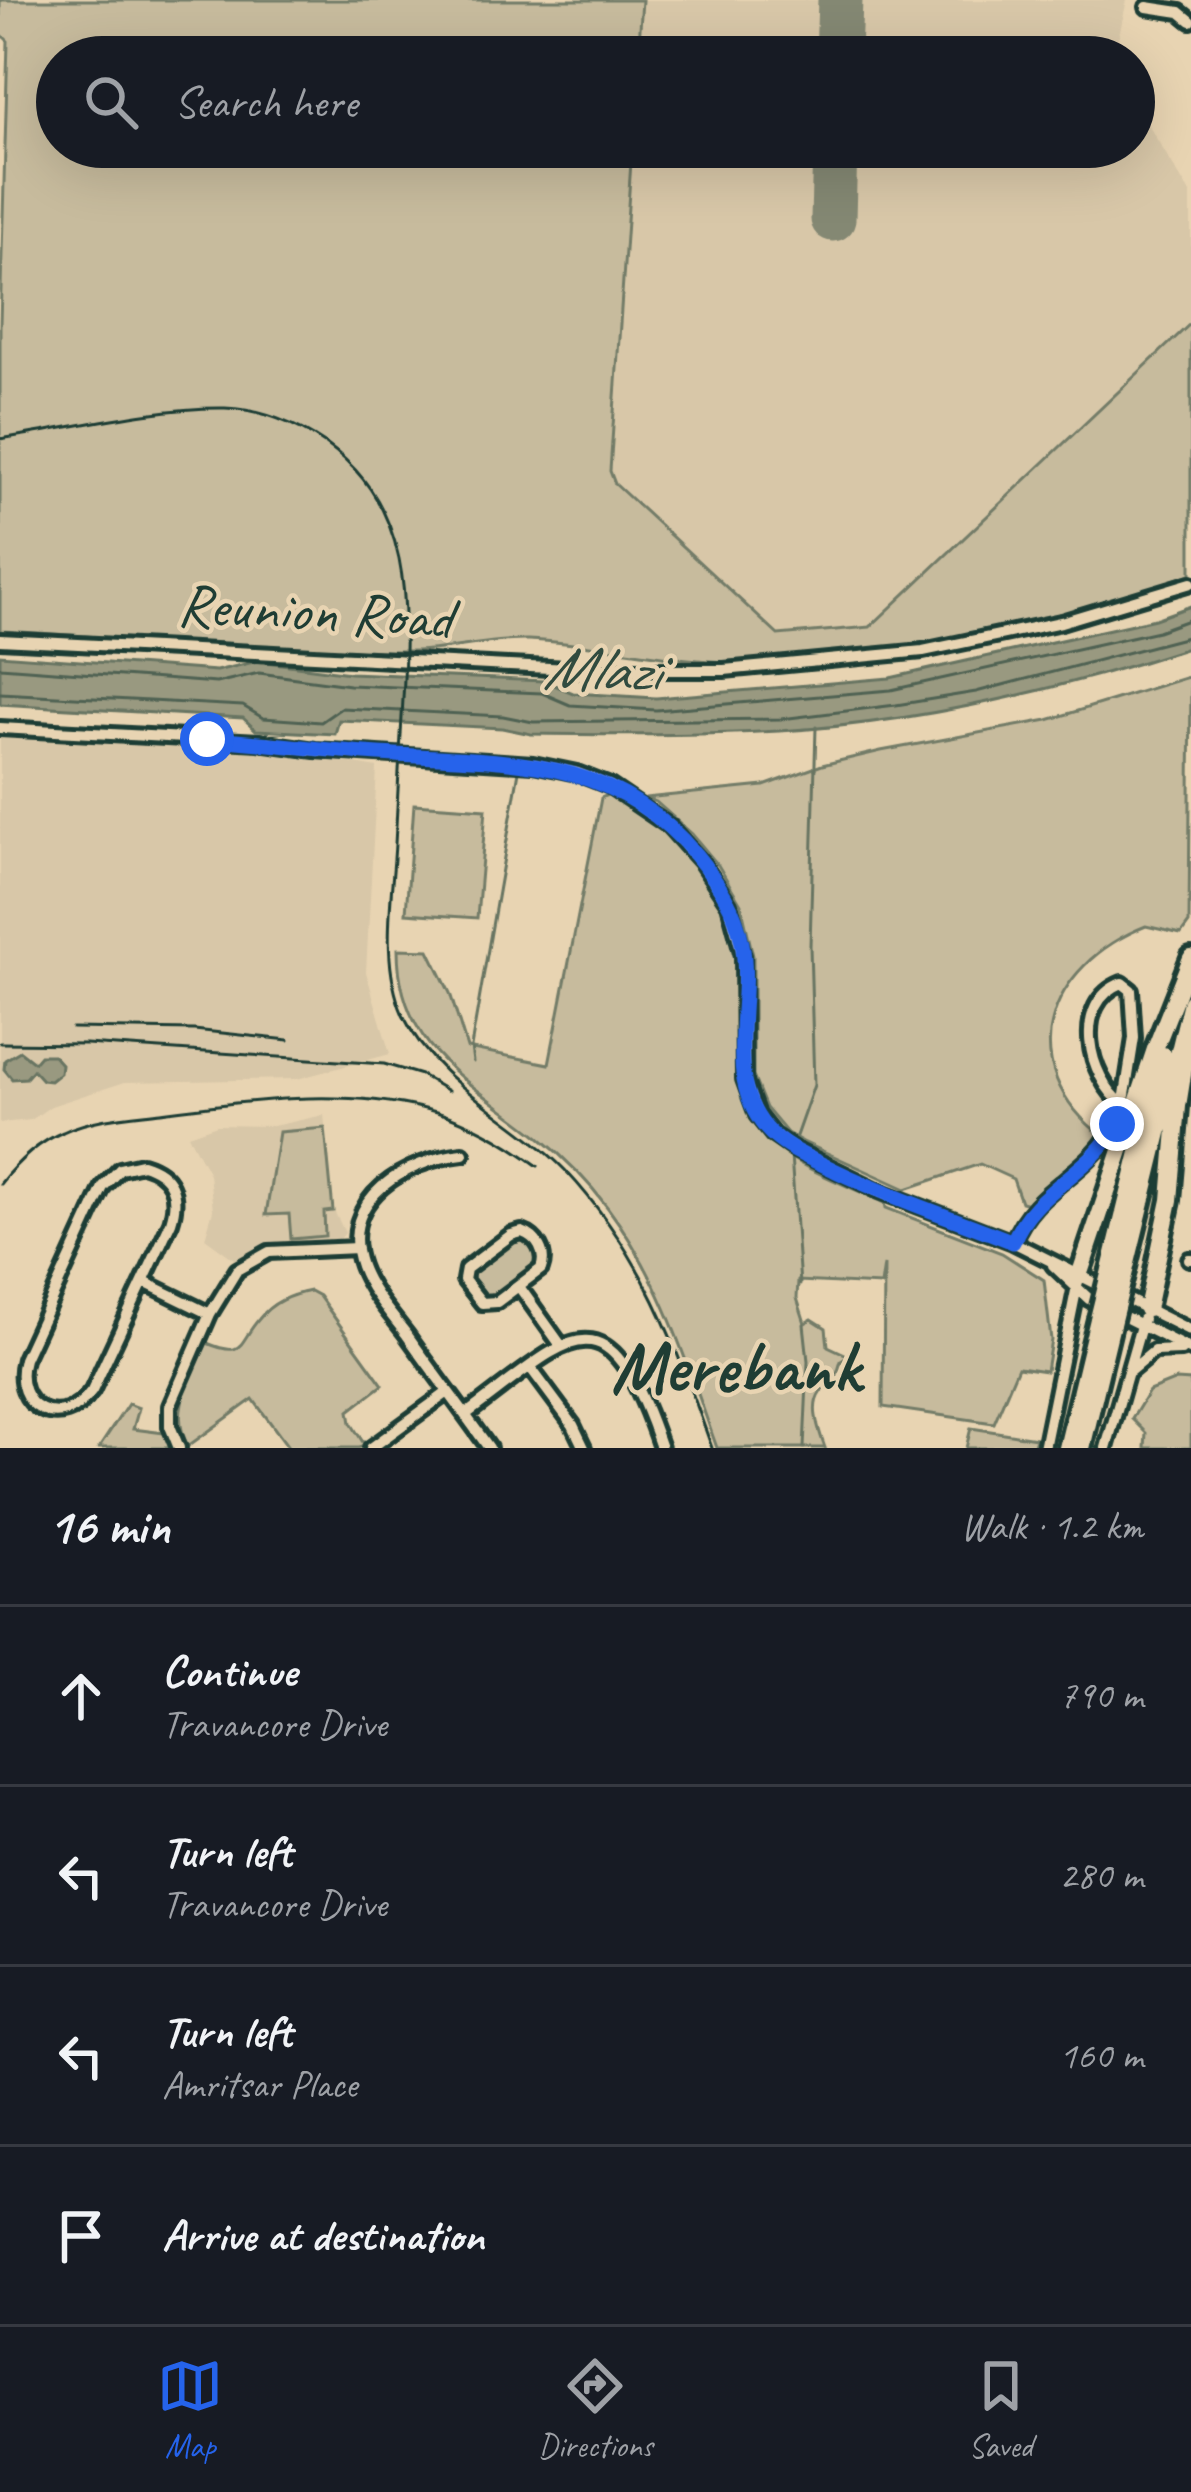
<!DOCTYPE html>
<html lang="en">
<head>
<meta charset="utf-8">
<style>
  :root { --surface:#171b24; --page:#242831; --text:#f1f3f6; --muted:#9ea1a6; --line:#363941; --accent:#2563eb }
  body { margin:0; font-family:Caveat,sans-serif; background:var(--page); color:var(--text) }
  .stop { position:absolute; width:36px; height:36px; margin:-27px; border:9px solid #2563eb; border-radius:50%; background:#fff }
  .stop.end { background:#2563eb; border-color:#fff; box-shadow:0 3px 12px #0008 }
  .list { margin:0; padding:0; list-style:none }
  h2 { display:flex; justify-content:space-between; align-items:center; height:156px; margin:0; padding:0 48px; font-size:51px }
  h2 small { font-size:39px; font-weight:400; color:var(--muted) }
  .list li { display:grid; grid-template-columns:78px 1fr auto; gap:36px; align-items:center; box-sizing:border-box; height:180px; padding:0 48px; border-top:3px solid var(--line) }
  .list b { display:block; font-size:45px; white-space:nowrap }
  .list p { margin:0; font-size:39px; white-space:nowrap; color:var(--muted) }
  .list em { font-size:39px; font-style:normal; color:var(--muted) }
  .icon { flex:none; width:66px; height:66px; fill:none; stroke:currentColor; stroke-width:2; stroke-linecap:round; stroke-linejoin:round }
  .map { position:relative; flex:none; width:1191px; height:1448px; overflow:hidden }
  .search { position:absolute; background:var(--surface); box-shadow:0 12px 48px #0002; left:36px; right:36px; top:36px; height:132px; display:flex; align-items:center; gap:30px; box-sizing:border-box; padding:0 42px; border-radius:66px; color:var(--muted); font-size:45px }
  .sheet { height:876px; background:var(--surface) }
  nav { display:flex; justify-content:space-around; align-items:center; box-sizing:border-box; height:168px; border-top:3px solid var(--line); background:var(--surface); font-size:33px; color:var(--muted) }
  nav a { display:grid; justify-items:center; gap:6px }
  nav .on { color:var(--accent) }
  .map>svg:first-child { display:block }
  .built { fill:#d8c7a8 }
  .green { fill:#c7bb9d; stroke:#737c68; stroke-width:3 }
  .water { fill:#999980; stroke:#687462; stroke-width:3 }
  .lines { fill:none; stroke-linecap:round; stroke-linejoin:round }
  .shore { stroke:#506252; stroke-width:3 }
  .stream { stroke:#687462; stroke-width:3 }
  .runway { stroke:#848873; stroke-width:45 }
  .minor-casing { stroke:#1f3d34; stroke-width:20 }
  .highway-casing { stroke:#1f3d34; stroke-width:26 }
  .minor { stroke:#e8d4b2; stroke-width:10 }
  .highway { stroke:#e8d4b2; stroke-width:16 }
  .rail { stroke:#1f3d34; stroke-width:3 }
  .highway-bridge-casing { stroke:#1f3d34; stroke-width:26; stroke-linecap:butt }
  .highway-bridge { stroke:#e8d4b2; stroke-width:16 }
  .route { stroke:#2563eb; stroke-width:15 }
  .labels { text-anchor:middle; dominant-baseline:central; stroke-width:9; stroke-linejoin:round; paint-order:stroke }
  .street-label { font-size:60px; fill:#1f3d34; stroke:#e8d4b2 }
  .water-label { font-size:63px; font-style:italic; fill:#314b3f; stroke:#e8d4b2 }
  .district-label { font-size:72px; font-weight:bold; fill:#1f3d34; stroke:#e8d4b2 }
</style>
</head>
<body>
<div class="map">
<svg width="1191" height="1448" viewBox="0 0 1191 1448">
  <rect width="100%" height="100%" fill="#e8d4b2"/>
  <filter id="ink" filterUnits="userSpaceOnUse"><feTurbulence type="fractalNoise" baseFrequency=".00833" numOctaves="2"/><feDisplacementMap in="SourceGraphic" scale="24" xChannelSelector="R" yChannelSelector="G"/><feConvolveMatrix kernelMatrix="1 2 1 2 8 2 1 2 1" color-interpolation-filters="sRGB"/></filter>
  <g filter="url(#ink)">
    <path class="built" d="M 642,0 L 1127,0 L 1114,57 L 638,57 Z
      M 1134,102 L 1191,195 L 1191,323 L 869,627 L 778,636 L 615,483 L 610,471 L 613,428 L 616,427 L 613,422 L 632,147 L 1134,147 Z
      M 0,738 L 258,746 L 377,768 L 366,972 L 390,1054 L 297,1079 L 125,1082 L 51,1106 L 31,1120 L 0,1123 Z
      M 324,1115 L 334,1211 L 345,1233 L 338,1241 L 270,1246 L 238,1262 L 205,1238 L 213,1210 L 209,1174 L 188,1135 L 217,1125 L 273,1126 Z"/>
    <path class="green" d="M 0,0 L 642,0 L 638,57 L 57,57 L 57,147 L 632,147 L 610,471 L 615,484 L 778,635 L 870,627 L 1191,323 L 1191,574 C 1050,622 886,664 736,662 C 666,661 598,643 528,640 C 489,639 449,651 410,651 C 274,651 136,638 0,631 L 0,324 L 8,41 L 0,33 Z
      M 1191,676 L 1189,923 L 1181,934 L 1146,926 C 1047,965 1010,1066 1103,1137 L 1082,1161 L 1029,1204 L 1021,1202 L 1013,1179 L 980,1164 L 906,1189 L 803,1142 L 787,1133 L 766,1108 L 753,1076 L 753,956 L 741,904 L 718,865 L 692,834 L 656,802 L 645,798 L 764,786 L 822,765 L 881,751 L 1048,720 Z
      M 612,793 C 671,833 735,890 740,966 C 743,1021 722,1081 758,1129 C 787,1166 844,1183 885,1203 L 886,1208 L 1002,1253 L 1044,1280 L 1051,1340 L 1046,1371 L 1018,1367 L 994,1423 L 883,1407 L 884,1265 L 881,1285 L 798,1281 L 797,1298 L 805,1323 L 812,1319 L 826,1328 L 828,1346 L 849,1356 L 841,1361 L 835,1381 C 805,1394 816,1423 825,1448 L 717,1448 C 687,1364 662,1280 608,1208 C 588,1181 564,1157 538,1136 C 469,1081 398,1049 398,949 L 429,950 L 450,993 L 467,1048 L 549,1064 L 601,798 Z
      M 414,804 L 486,809 L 477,918 L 406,913 Z
      M 325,1128 L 333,1211 L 324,1212 L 325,1236 L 291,1239 L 289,1214 L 266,1215 L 279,1132 Z
      M 524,1235 L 540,1252 L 540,1263 L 516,1287 L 487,1301 L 472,1289 L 468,1274 L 511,1238 Z
      M 310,1291 L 319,1296 L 383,1385 L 349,1411 L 351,1423 L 364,1444 L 359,1448 L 289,1448 L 253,1399 L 188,1446 C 168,1410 192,1376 207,1343 C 245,1359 238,1343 259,1319 C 272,1302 290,1295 310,1291 Z
      M 1176,1380 L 1191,1381 L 1191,1448 L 1145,1448 L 1146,1433 L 1132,1419 L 1149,1391 Z
      M 128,1404 L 139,1408 L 133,1429 L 164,1433 L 173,1448 L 99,1448 Z
      M 971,1428 L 1036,1438 L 1033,1448 L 966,1448 Z"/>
    <path class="water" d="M 1191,606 L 1191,647 C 1059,690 918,723 779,731 C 697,736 614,735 531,734 L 502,728 L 339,720 L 335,734 L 256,730 L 243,718 L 0,704 L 0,655 L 216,671 L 258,661 L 350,673 L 545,681 L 573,693 L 656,698 L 890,678 L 1155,619 Z
      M 20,1051 L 34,1062 L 40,1055 L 53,1055 L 61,1064 L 60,1073 L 50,1081 L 42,1080 L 33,1070 L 26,1078 L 12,1079 L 4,1069 L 5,1060 Z"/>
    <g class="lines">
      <path class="shore" d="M 0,667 L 216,683 L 259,673 L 349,685 L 542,693 L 570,705 L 656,710 L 891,690 L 1158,631 L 1191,619
        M 0,693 L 243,706 L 263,718 L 321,722 L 341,708 L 503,716 L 533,722 L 781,719 L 896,705 L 976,692 L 1191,636"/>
      <path class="stream" d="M 473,1062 L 471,1047 L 519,771
        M 796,1136 L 814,1085 L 810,946 L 816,727
        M 791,1155 L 800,1285
        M 804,1324 L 808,1361 L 804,1448"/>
      <path class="runway" d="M 838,57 L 840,0
        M 833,219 L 835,147"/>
      <g class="minor-casing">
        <path id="minor" d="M 1147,7 L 1180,12 L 1191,21
          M 0,640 L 589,670 L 724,670 L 923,651 L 1061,622 L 1191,583
          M 0,728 L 259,742 L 315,750 L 533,764 L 577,773 L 610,786 L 669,826 L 702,863 L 729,904 L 743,956 L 744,1079 L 757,1115 L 773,1135 L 795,1150 L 877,1190 L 1013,1242 L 1191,1331
          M 463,1154 C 407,1160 337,1198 361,1266 C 370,1291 391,1314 407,1335 C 434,1373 462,1410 489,1448
          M 142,1164 C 172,1173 180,1194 171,1222 L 92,1391 C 62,1434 10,1408 24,1359 L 103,1187 L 120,1169 Z
          M 522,1232 C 537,1237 547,1253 541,1269 L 497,1302 L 482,1303 L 464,1280 L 466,1269 L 511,1235 Z
          M 1013,1242 C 1038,1177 1108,1174 1125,1095 L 1134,1038 L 1131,990 L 1122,983 C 1071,1003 1088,1078 1123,1104
          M 1189,1259 L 1191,1259
          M 1053,1265 L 1089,1299 L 1191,1350
          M 144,1282 L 210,1314
          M 520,1288 L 560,1344
          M 530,1367 L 573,1425 L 584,1448
          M 1130,1371 L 1154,1351 L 1181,1350
          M 465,1415 C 573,1335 606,1286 661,1448
          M 179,1448 L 170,1426 L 170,1406 L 210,1314 L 237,1270 L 269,1252 L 357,1248
          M 371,1448 L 448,1392
          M 1044,1448 L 1079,1276
          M 1106,1448 L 1143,1319"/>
      </g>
      <g class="highway-casing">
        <path id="highway" d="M 1110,1270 L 1163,1055
          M 1125,1271 L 1191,1002
          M 1079,1276 L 1155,1049 L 1191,958
          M 1147,1309 L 1170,1200 L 1178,1106 L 1191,1025
          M 1067,1448 L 1098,1319
          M 1082,1448 L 1112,1324"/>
      </g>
      <use href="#minor" class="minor"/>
      <use href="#highway" class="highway"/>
      <path class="rail" d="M 0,439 C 73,428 151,407 225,408 C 261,409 297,424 326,444 C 413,506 408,604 403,699 C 400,747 398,796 395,844 C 392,898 380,963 403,1015 C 437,1086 512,1115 565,1170 C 643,1253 675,1343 712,1448
        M 72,1028 L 194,1030 L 289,1040
        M 0,1043 L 86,1044 L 384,1064 L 421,1075 L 448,1091
        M 0,1184 C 17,1162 37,1143 63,1132 C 93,1118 128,1116 161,1112 C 245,1101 341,1088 425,1109 C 467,1119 503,1140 538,1166"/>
      <g class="highway-bridge-casing">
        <path id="highway-bridge" d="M 1098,1319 L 1110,1270
          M 1112,1324 L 1125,1271"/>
      </g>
      <use href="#highway-bridge" class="highway-bridge"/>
    </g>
  </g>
  <g class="lines" filter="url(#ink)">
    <path class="route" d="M 207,739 C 264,742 321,750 379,754 C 500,762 610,752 696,855 C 717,881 736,909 742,943 C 753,1003 722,1077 766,1128 C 784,1149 812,1159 836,1171 C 894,1199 953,1218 1013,1242 C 1033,1190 1092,1173 1117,1124"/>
  </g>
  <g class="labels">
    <g class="street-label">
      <text transform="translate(315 611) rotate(3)">Reunion Road</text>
    </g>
    <g class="water-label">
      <text transform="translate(601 669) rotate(2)">Mlazi</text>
    </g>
    <g class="district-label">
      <text x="735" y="1367">Merebank</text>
    </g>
  </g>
</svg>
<div class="stop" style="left:207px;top:739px"></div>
<div class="stop end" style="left:1117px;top:1124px"></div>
<div class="search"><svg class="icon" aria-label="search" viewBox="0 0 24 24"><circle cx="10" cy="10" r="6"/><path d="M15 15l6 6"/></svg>Search here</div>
</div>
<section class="sheet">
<h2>16 min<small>Walk · 1.2 km</small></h2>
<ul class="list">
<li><svg class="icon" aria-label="ahead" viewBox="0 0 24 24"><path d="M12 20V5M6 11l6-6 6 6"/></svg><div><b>Continue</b><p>Travancore Drive</p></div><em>790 m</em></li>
<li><svg class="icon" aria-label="left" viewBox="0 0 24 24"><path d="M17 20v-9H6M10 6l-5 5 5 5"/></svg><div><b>Turn left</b><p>Travancore Drive</p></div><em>280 m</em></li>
<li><svg class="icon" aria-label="left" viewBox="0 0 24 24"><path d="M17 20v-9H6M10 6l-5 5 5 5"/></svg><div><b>Turn left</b><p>Amritsar Place</p></div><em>160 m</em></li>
<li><svg class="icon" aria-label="arrive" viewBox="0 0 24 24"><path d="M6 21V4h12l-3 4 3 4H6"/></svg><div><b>Arrive at destination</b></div></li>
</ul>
</section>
<nav>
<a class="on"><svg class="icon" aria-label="map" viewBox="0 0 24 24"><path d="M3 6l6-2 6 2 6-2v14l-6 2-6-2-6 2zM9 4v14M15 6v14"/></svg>Map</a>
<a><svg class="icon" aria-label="directions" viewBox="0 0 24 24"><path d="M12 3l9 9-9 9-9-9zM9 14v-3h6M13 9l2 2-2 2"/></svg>Directions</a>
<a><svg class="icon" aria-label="saved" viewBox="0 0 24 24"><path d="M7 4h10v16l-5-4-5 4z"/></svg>Saved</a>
</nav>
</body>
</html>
